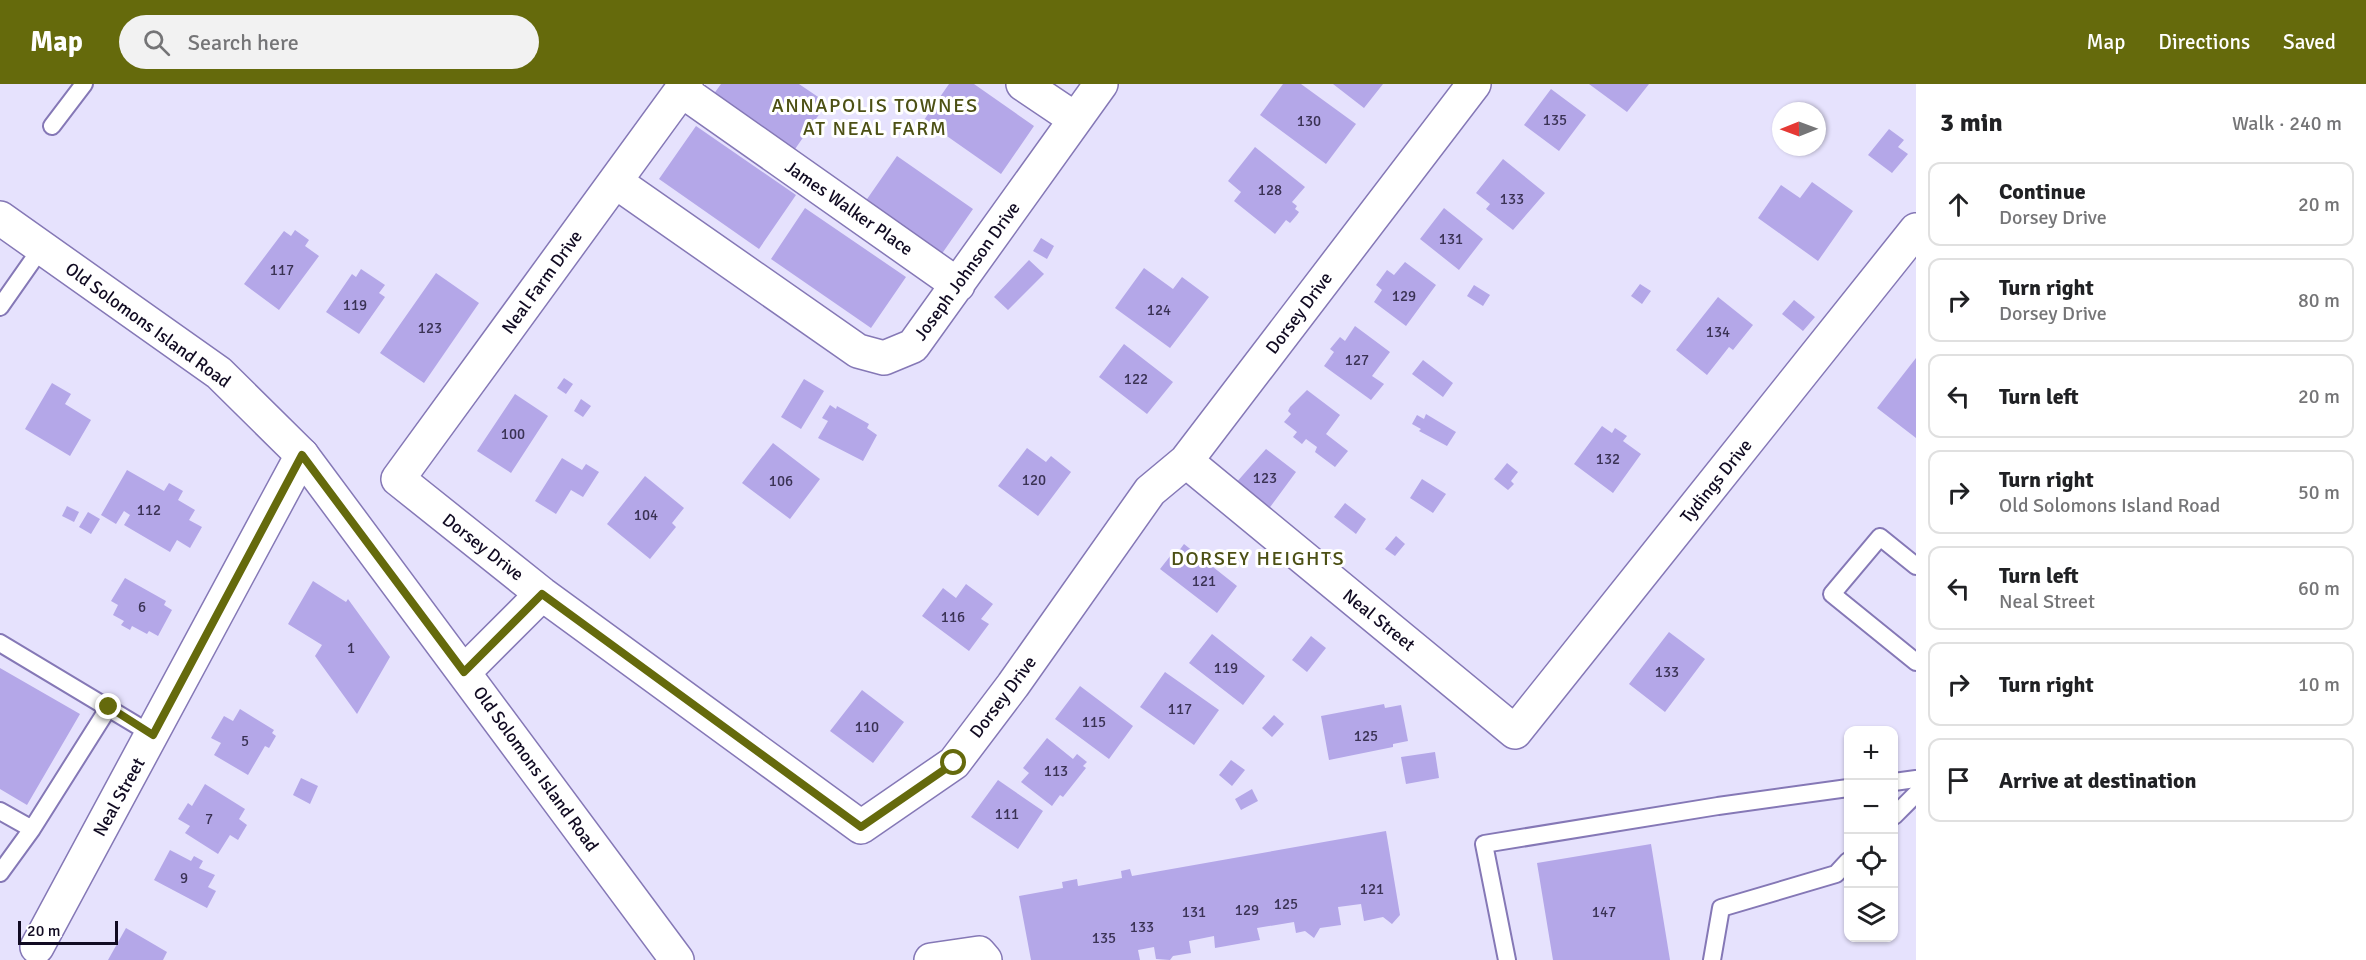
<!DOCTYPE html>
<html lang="en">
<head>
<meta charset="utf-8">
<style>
  :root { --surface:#fff; --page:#f2f2f2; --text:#202124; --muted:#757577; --line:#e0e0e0; --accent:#656a0c }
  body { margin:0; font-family:Signika,sans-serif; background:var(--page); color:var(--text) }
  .controls { position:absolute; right:18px; bottom:18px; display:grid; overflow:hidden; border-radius:12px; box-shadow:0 2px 4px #0004 }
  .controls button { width:54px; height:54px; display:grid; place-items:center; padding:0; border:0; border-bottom:2px solid var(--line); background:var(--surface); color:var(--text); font:30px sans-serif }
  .compass { position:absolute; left:1772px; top:18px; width:54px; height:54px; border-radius:50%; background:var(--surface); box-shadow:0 2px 4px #0004; rotate:269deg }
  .scale { position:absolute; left:18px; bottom:15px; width:100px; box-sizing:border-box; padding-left:6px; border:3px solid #110b22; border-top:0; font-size:16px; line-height:21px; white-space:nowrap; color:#110b22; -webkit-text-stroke:4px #fff; paint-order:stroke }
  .stop { position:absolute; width:18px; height:18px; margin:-14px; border:4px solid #656a0c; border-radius:50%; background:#fff }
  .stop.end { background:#656a0c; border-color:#fff; box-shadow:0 2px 6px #0008 }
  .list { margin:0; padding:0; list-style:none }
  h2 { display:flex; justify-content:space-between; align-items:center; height:78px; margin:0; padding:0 24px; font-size:26px }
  h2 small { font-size:20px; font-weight:400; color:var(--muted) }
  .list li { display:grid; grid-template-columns:39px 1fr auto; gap:18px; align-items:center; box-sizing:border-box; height:84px; margin:0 12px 12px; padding:0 12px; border:2px solid var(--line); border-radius:12px }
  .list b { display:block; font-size:22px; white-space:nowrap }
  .list p { margin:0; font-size:20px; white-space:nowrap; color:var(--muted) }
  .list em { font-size:20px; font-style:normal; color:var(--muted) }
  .icon { flex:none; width:33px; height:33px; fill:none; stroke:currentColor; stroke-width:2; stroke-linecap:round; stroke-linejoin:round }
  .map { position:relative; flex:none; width:1916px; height:876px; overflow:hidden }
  header { display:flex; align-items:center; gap:36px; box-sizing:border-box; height:84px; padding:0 30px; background:var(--accent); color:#fff }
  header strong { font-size:28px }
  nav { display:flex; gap:33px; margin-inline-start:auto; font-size:21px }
  .search { width:420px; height:54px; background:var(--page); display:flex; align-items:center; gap:15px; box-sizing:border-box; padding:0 21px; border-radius:33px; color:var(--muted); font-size:22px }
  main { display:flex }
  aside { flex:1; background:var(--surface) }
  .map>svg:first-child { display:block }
  .building { fill:#b4a7e8 }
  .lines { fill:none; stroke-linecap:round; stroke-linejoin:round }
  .service-casing { stroke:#8578b6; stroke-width:20 }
  .minor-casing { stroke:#8578b6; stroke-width:36 }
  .secondary-casing { stroke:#8578b6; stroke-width:36 }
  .service { stroke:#fff; stroke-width:16 }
  .minor { stroke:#fff; stroke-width:33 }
  .secondary { stroke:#fff; stroke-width:33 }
  .route { stroke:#656a0c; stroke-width:8 }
  .labels { text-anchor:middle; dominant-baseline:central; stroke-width:6; stroke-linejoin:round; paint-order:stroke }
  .number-label { font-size:15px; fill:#3a3254 }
  .street-label { font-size:18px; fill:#110b22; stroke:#fff }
  .neighbourhood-label { font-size:20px; letter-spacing:1.5px; fill:#4c5014; stroke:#fff }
</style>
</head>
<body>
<header>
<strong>Map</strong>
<div class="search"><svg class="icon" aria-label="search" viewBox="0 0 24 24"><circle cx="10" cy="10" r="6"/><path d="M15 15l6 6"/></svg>Search here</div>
<nav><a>Map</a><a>Directions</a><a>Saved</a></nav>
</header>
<main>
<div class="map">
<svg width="1916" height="876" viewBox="0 0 1916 876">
  <rect width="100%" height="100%" fill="#e6e2fd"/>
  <path class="building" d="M 721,0 L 799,0 L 827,19 L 793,68 L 713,11 Z
    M 949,0 L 974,0 L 1034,42 L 1001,90 L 924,36 Z
    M 1283,0 L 1301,0 L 1356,40 L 1326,80 L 1260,31 Z
    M 1333,0 L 1383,0 L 1364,24 Z
    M 1589,0 L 1649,0 L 1627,28 Z
    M 1551,5 L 1586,31 L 1559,67 L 1524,41 Z
    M 696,42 L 796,111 L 759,165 L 659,95 Z
    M 1889,45 L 1904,56 L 1898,63 L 1908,70 L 1892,89 L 1868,71 Z
    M 1255,63 L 1305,103 L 1292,118 L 1297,122 L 1295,125 L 1299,128 L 1297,131 L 1290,139 L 1286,136 L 1275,150 L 1234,117 L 1241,108 L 1228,97 Z
    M 897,72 L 973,125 L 941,171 L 865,118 Z
    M 1503,75 L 1545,109 L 1513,146 L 1486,125 L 1490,120 L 1476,109 Z
    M 1812,98 L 1853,127 L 1818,177 L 1758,134 L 1781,101 L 1800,114 Z
    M 805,124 L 906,193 L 871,244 L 771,175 Z
    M 1444,124 L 1483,155 L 1459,186 L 1420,155 Z
    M 295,146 L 309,156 L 305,162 L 319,172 L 279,226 L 244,200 L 284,147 L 291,152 Z
    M 1041,154 L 1054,162 L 1047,175 L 1033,167 Z
    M 1029,176 L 1044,190 L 1008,226 L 994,213 Z
    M 1405,178 L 1436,201 L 1406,242 L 1374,218 L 1382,206 L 1376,201 L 1387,186 L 1394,191 Z
    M 1144,184 L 1173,205 L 1182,193 L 1209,213 L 1170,264 L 1115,224 Z
    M 361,185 L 385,201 L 379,209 L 385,213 L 359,250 L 326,228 L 352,190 L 356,193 Z
    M 436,189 L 479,219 L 424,299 L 380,269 Z
    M 1640,200 L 1651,207 L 1642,220 L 1631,212 Z
    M 1474,201 L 1490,211 L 1483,222 L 1467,212 Z
    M 1718,213 L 1753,241 L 1733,266 L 1729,263 L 1707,291 L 1676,266 Z
    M 1794,216 L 1815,233 L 1803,247 L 1782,230 Z
    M 1355,242 L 1390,268 L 1372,292 L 1384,300 L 1371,316 L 1324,282 L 1334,268 L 1330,265 L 1340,253 L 1345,257 Z
    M 1124,260 L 1173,298 L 1147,330 L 1099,293 Z
    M 1916,274 L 1916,354 L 1877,324 Z
    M 1423,276 L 1453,299 L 1443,313 L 1412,290 Z
    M 564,294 L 573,300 L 566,310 L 557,304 Z
    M 804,295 L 824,307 L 801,345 L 781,333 Z
    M 52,299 L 71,310 L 65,320 L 91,336 L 70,372 L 25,345 Z
    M 1307,306 L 1340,331 L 1326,350 L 1348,367 L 1335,383 L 1315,368 L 1317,363 L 1306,355 L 1302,360 L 1293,353 L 1297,348 L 1284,338 L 1291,330 L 1288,327 L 1290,323 Z
    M 515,310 L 548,332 L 511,389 L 477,367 Z
    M 581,315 L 591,322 L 583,333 L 574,327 Z
    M 830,321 L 836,325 L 837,322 L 869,340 L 867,344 L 877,351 L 863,377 L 818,354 L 828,337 L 822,334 Z
    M 1426,330 L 1456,348 L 1447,362 L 1419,347 L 1421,345 L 1412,340 L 1417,331 L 1424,335 Z
    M 1602,342 L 1612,349 L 1615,344 L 1627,352 L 1623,357 L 1641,370 L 1613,409 L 1574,380 Z
    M 773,359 L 820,395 L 790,435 L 742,399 Z
    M 1027,364 L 1046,378 L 1051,372 L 1071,388 L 1038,432 L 998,402 Z
    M 1266,365 L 1296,388 L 1268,426 L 1235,400 Z
    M 562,374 L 582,386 L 586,380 L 599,388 L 583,413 L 571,406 L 556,430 L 535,417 Z
    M 1507,379 L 1518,388 L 1511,397 L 1514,400 L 1508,406 L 1494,395 Z
    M 127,386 L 164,407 L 169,399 L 183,407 L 178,416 L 195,426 L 189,436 L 202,443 L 190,464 L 177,456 L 170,468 L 124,441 L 130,431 L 124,427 L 116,440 L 101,431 Z
    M 645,392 L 684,424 L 672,439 L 676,443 L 650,475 L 607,440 Z
    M 1422,395 L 1446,410 L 1433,429 L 1410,414 Z
    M 1345,419 L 1366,435 L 1356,450 L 1334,433 Z
    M 67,422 L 79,428 L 74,438 L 62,432 Z
    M 88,428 L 100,435 L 91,450 L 79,443 Z
    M 1396,452 L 1405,460 L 1395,472 L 1385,465 Z
    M 1184,460 L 1237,502 L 1217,529 L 1160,485 L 1175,466 L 1178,468 Z
    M 125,494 L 166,517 L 164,521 L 172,526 L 158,552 L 149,547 L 147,550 L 132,542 L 130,546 L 121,541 L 124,537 L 113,531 L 118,521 L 111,517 Z
    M 313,497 L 346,518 L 348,515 L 390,573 L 357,630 L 315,572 L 322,561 L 288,540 Z
    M 966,500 L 993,520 L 981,535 L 989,540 L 969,567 L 922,532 L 943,504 L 956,514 Z
    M 1669,548 L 1705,575 L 1665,628 L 1629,600 Z
    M 1212,550 L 1265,592 L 1243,621 L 1189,579 Z
    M 1311,552 L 1326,564 L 1307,588 L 1292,576 Z
    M 0,584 L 80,630 L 27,721 L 0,705 Z
    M 1165,588 L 1219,626 L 1194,661 L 1140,623 Z
    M 1080,602 L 1133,642 L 1109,675 L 1055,635 Z
    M 862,606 L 904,638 L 873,679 L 830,647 Z
    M 1384,620 L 1385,624 L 1401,621 L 1408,657 L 1393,660 L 1393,663 L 1329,676 L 1321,632 Z
    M 240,625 L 274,646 L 272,649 L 276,652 L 269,664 L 265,662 L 248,691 L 214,671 L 221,659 L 211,654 L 224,632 L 233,637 Z
    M 1274,631 L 1284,640 L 1272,653 L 1262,644 Z
    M 1047,654 L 1073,675 L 1077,670 L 1087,678 L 1083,682 L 1086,684 L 1063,713 L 1060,711 L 1052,722 L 1021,698 L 1029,689 L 1023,684 Z
    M 1435,668 L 1439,694 L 1406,700 L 1401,673 Z
    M 1231,676 L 1245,686 L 1232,702 L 1219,691 Z
    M 301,694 L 318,702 L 310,720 L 293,711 Z
    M 998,696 L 1043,727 L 1018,765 L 971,733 Z
    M 205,700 L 245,725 L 239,735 L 247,741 L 238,756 L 230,751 L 218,770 L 185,749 L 190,742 L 178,735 L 188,719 L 192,722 Z
    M 1252,705 L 1258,717 L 1241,726 L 1235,715 Z
    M 1386,747 L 1400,831 L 1392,840 L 1383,833 L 1364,837 L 1361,820 L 1338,823 L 1341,841 L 1320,844 L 1314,854 L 1305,847 L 1296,849 L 1294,838 L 1257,844 L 1260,856 L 1215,864 L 1214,852 L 1189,857 L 1191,869 L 1173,872 L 1170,876 L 1156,875 L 1154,863 L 1138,866 L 1140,876 L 1031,876 L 1019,812 L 1063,804 L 1062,798 L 1077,795 L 1078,802 L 1122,794 L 1121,787 L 1130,785 L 1132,792 Z
    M 1651,760 L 1670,876 L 1553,876 L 1537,779 Z
    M 170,766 L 191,777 L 194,772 L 203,777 L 199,784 L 215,791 L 208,803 L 216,807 L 207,824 L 154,796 Z
    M 126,844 L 167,868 L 163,876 L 108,876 Z"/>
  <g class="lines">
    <g class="service-casing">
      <path id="service" d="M 52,42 L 84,0
        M 0,223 L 42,163
        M 1916,482 L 1880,453 L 1832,510 L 1916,578
        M 0,559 L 153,651
        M 1894,698 L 1916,695
        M 0,727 L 32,745
        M 1894,732 L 1916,710
        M 0,789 L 32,745 L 109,623
        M 1507,876 L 1484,760 L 1718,722 L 1848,704
        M 1712,876 L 1721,824 L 1836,790 L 1848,777"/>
    </g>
    <g class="minor-casing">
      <path id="minor" d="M 686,0 L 398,395 L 542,510 L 861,743 L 954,679 L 1013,601 L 1150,407 L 1186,377 L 1474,0
        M 1023,0 L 1075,35
        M 681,6 L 958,201
        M 616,98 L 858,267 L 884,274 L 913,262 L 1101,0
        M 1186,377 L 1515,648 L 1916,146
        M 464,588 L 542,510
        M 37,863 L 302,371
        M 931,876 L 979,869 L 985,876"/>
    </g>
    <g class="secondary-casing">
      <path id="secondary" d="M 0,134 L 219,289 L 302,371 L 677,876"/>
    </g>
    <use href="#service" class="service"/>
    <use href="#minor" class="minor"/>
    <use href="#secondary" class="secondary"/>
  </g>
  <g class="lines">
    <path class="route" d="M 109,623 L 153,651 L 302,371 L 464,588 L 542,510 L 861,743 L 954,679"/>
  </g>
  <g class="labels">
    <g class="number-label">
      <text x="1555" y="36">135</text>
      <text x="1309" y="37">130</text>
      <text x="1270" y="106">128</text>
      <text x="1512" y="115">133</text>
      <text x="1451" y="155">131</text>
      <text x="282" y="186">117</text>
      <text x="1404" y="212">129</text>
      <text x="355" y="221">119</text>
      <text x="1159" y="226">124</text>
      <text x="430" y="244">123</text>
      <text x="1718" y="248">134</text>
      <text x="1357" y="276">127</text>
      <text x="1136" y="295">122</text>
      <text x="513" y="350">100</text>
      <text x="1608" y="375">132</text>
      <text x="1265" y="394">123</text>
      <text x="1034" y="396">120</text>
      <text x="781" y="397">106</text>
      <text x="149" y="426">112</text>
      <text x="646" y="431">104</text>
      <text x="1204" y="497">121</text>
      <text x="142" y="523">6</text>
      <text x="953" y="533">116</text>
      <text x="351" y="564">1</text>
      <text x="1226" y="584">119</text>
      <text x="1667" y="588">133</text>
      <text x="1180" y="625">117</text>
      <text x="1094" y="638">115</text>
      <text x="867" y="643">110</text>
      <text x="1366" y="652">125</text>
      <text x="245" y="657">5</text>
      <text x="1056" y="687">113</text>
      <text x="1007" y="730">111</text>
      <text x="209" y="735">7</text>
      <text x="184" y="794">9</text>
      <text x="1372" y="805">121</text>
      <text x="1286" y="820">125</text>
      <text x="1247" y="826">129</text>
      <text x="1194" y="828">131</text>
      <text x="1604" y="828">147</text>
      <text x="1142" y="843">133</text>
      <text x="1104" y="854">135</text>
    </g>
    <g class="street-label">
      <text transform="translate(849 124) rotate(35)">James Walker Place</text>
      <text transform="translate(967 187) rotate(-54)">Joseph Johnson Drive</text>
      <text transform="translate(542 198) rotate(-54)">Neal Farm Drive</text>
      <text transform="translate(1299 229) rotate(-53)">Dorsey Drive</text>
      <text transform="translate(148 241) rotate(36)">Old Solomons Island Road</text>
      <text transform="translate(1716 397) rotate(-51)">Tydings Drive</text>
      <text transform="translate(483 463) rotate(38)">Dorsey Drive</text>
      <text transform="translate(1379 536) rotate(39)">Neal Street</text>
      <text transform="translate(1003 613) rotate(-53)">Dorsey Drive</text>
      <text transform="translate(536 685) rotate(54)">Old Solomons Island Road</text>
      <text transform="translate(119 713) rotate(-61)">Neal Street</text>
    </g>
    <g class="neighbourhood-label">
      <text x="875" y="21">ANNAPOLIS TOWNES<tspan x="875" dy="23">AT NEAL FARM</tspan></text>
      <text x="1258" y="474">DORSEY HEIGHTS</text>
    </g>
  </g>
</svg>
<div class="controls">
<button>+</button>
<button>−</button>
<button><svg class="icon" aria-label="locate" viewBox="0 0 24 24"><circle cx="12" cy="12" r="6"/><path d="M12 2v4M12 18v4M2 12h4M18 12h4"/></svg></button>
<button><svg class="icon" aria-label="layers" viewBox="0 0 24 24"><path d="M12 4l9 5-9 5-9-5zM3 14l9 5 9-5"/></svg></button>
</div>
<svg class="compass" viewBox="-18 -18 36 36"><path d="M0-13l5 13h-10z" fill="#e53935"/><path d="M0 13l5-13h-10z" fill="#757577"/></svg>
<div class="scale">20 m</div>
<div class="stop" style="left:954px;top:679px"></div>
<div class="stop end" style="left:109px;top:623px"></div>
</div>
<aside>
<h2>3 min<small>Walk · 240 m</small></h2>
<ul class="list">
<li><svg class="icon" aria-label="ahead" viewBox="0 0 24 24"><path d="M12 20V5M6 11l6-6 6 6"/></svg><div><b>Continue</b><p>Dorsey Drive</p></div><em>20 m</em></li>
<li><svg class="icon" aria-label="right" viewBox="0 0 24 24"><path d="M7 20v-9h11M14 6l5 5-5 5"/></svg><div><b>Turn right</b><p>Dorsey Drive</p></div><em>80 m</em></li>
<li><svg class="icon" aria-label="left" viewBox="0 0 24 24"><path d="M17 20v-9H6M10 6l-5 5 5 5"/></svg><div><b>Turn left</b></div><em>20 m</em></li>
<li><svg class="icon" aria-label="right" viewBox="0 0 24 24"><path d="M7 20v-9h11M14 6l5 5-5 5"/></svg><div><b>Turn right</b><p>Old Solomons Island Road</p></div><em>50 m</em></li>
<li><svg class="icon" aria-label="left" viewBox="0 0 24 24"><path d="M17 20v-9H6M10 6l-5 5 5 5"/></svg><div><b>Turn left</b><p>Neal Street</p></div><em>60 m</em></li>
<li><svg class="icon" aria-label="right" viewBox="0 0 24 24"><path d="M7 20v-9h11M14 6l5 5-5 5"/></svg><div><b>Turn right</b></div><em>10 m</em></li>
<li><svg class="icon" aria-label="arrive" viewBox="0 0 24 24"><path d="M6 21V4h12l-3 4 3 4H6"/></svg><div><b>Arrive at destination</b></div></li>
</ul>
</aside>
</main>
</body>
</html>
